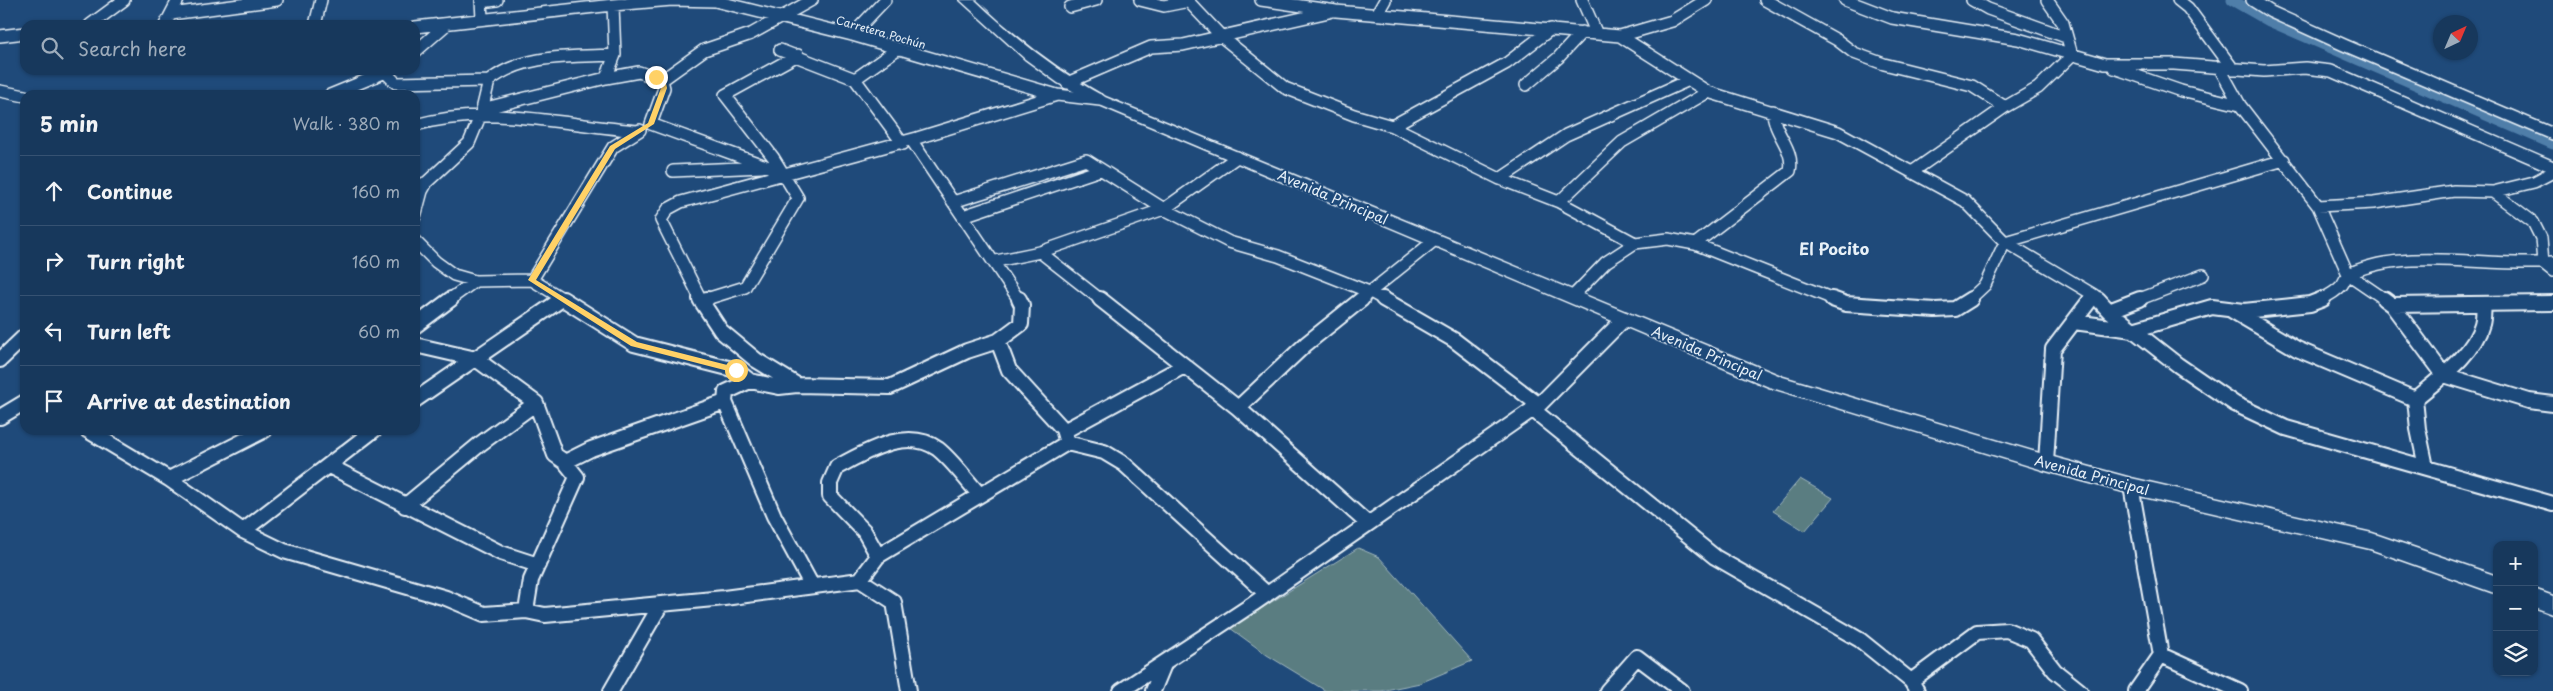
<!DOCTYPE html>
<html lang="en">
<head>
<meta charset="utf-8">
<style>
  :root { --surface:#17385c; --page:#244365; --text:#f1f3f6; --muted:#9eacbb; --line:#365272 }
  body { margin:0; font-family:"Playpen Sans",sans-serif; background:var(--page); color:var(--text) }
  .controls { position:absolute; right:15px; bottom:15px; display:grid; overflow:hidden; border-radius:10px; box-shadow:0 1px 4px #0004 }
  .controls button { width:45px; height:45px; display:grid; place-items:center; padding:0; border:0; border-bottom:1px solid var(--line); background:var(--surface); color:var(--text); font:25px sans-serif }
  .compass { position:absolute; left:2433px; top:15px; width:45px; height:45px; border-radius:50%; background:var(--surface); box-shadow:0 1px 4px #0004; rotate:44deg }
  .stop { position:absolute; width:15px; height:15px; margin:-11px; border:4px solid #ffd166; border-radius:50%; background:#fff }
  .stop.end { background:#ffd166; border-color:#fff; box-shadow:0 1px 5px #0008 }
  .list { margin:0; padding:0; list-style:none }
  h2 { display:flex; justify-content:space-between; align-items:center; height:65px; margin:0; padding:0 20px; font-size:21px }
  h2 small { font-size:16px; font-weight:400; color:var(--muted) }
  .list li { display:grid; grid-template-columns:32px 1fr auto; gap:15px; align-items:center; box-sizing:border-box; height:70px; padding:0 20px; border-top:1px solid var(--line) }
  .list b { display:block; font-size:19px; white-space:nowrap }
  .list em { font-size:16px; font-style:normal; color:var(--muted) }
  .icon { flex:none; width:28px; height:28px; fill:none; stroke:currentColor; stroke-width:2; stroke-linecap:round; stroke-linejoin:round }
  .map { position:relative; flex:none; width:2553px; height:691px; overflow:hidden }
  .search { position:absolute; background:var(--surface); box-shadow:0 1px 4px #0004; left:20px; top:20px; width:400px; height:55px; display:flex; align-items:center; gap:12px; box-sizing:border-box; padding:0 18px; border-radius:15px; color:var(--muted); font-size:19px }
  .panel { position:absolute; background:var(--surface); box-shadow:0 1px 4px #0004; left:20px; top:90px; width:400px; height:345px; border-radius:15px }
  .map>svg:first-child { display:block }
  .green { fill:#5a7d81; stroke:#a1b7bc }
  .lines { fill:none; stroke-linecap:round; stroke-linejoin:round }
  .canal { stroke:#507ea9; stroke-width:11 }
  .street-far1-casing { stroke:#e8f1f8; stroke-width:14 }
  .street-casing { stroke:#e8f1f8; stroke-width:18 }
  .secondary-casing { stroke:#e8f1f8; stroke-width:3 }
  .street-far1 { stroke:#1f4a7a; stroke-width:11 }
  .street { stroke:#1f4a7a; stroke-width:14 }
  .secondary { fill:#1f4a7a; fill-rule:evenodd }
  .route { fill:#ffd166 }
  .labels { text-anchor:middle; dominant-baseline:central; stroke-width:4; stroke-linejoin:round; paint-order:stroke }
  .far-street-label { font-size:11px; fill:#e8f1f8; stroke:#1f4a7a }
  .street-label { font-size:14px; fill:#e8f1f8; stroke:#1f4a7a }
  .quarter-label { font-size:16px; font-weight:bold; fill:#e8f1f8; stroke:#1f4a7a }
</style>
</head>
<body>
<div class="map">
<svg width="2553" height="691" viewBox="0 0 2553 691">
  <rect width="100%" height="100%" fill="#1f4a7a"/>
  <filter id="ink" filterUnits="userSpaceOnUse"><feTurbulence type="fractalNoise" baseFrequency=".02" numOctaves="2"/><feDisplacementMap in="SourceGraphic" scale="10" xChannelSelector="R" yChannelSelector="G"/><feConvolveMatrix kernelMatrix="1 2 1 2 8 2 1 2 1" color-interpolation-filters="sRGB"/></filter>
  <g filter="url(#ink)">
    <path class="green" d="M 1800,479 L 1833,498 L 1805,531 L 1773,511 Z
      M 1358,548 L 1379,557 L 1472,661 L 1420,683 L 1381,691 L 1326,691 L 1267,655 L 1230,628 Z"/>
    <g class="lines">
      <path class="canal" d="M 2232,0 L 2269,21 L 2553,144"/>
      <g class="street-far1-casing">
        <path id="street-far1" d="M 481,0 L 482,19
          M 1140,0 L 1164,6 L 1189,1
          M 1187,0 L 1222,37 L 1285,88 L 1354,115 L 1392,126 L 1500,179 L 1559,202 L 1635,243 L 1668,239 L 1695,244 L 1836,300
          M 1261,0 L 1336,11 L 1620,36 L 1672,21 L 1706,0
          M 1582,0 L 1596,32
          M 1765,0 L 1837,40 L 1854,53 L 1884,64 L 1972,86 L 2005,107
          M 1845,0 L 1892,18 L 2018,39 L 2105,64 L 2174,64 L 2264,71 L 2305,68 L 2331,71 L 2553,167
          M 1972,0 L 1988,9 L 2066,37
          M 2178,0 L 2188,8 L 2233,69
          M 2252,0 L 2271,12 L 2344,45 L 2553,134
          M 481,2 L 497,0
          M 613,5 L 615,55 L 606,78 L 639,72 L 662,80 L 664,88 L 651,124 L 785,173
          M 1070,7 L 1096,0
          M 171,14 L 277,0
          M 1377,14 L 1385,0
          M 90,25 L 124,0
          M 165,25 L 178,0
          M 315,25 L 321,0
          M 415,27 L 613,5 L 672,0 L 715,1 L 852,35 L 1057,95 L 1100,100
          M 852,35 L 885,0
          M 0,36 L 25,33
          M 1620,36 L 1708,92 L 1838,132 L 1965,201 L 2005,242 L 2094,295 L 2090,300
          M 780,50 L 855,79 L 903,144
          M 415,52 L 447,24
          M 2219,67 L 2240,105 L 2318,206 L 2348,274 L 2386,300
          M 2114,68 L 2181,91 L 2240,105
          M 386,73 L 396,83 L 489,81 C 524,53 573,57 615,55
          M 855,79 L 896,50
          M 662,80 L 704,50 L 751,34 L 812,0
          M 1067,83 L 1151,47 L 1183,45 L 1329,12
          M 1526,85 L 1558,58 L 1582,32
          M 0,91 L 25,96
          M 330,95 L 391,70
          M 482,109 L 606,78
          M 415,125 C 489,104 563,125 638,131
          M 1392,126 L 1507,63 L 1551,29
          M 912,141 L 1019,300
          M 673,171 L 762,167
          M 1912,172 L 2005,107 L 2038,88 L 2072,55 L 2063,23 L 2047,0
          M 1500,179 L 1566,135 L 1689,80
          M 415,187 L 427,182 L 469,143 L 481,114 L 489,81
          M 2493,192 L 2533,222 L 2541,238 L 2543,263 L 2553,271
          M 953,202 L 1086,160 L 1164,209 L 1229,242 L 1278,256 L 1372,293 L 1385,300
          M 1559,202 L 1622,142 L 1708,92
          M 2318,206 L 2374,203 L 2454,191 L 2493,192 L 2534,182 L 2553,172
          M 963,216 L 1100,170
          M 415,217 L 422,191 L 427,182
          M 415,241 L 436,262 L 454,275 L 475,281 L 532,280 L 565,300
          M 1695,244 L 1790,171 C 1795,148 1773,134 1773,111
          M 1040,252 L 1101,300
          M 996,261 L 1040,252 L 1164,209 L 1237,157
          M 532,280 L 613,147 L 640,130
          M 2094,295 L 2099,300
          M 1572,297 L 1606,262 L 1635,243
          M 449,300 L 475,281
          M 560,300 L 562,299
          M 701,300 L 661,220 L 668,209 L 681,202 L 917,138 L 1057,95
          M 703,300 L 745,287 L 798,198 L 773,157 L 725,95 L 798,55
          M 1360,300 L 1435,240
          M 1969,300 L 1985,285 L 2005,242 L 2284,160
          M 2137,300 L 2203,275
          M 2320,300 C 2328,296 2336,292 2342,285 C 2345,281 2346,275 2351,273 C 2409,247 2489,268 2553,262"/>
      </g>
      <g class="street-casing">
        <path id="street" d="M 563,299 L 634,344 L 736,370 L 750,381
          M 700,299 L 721,331 L 756,360 L 797,385 L 890,387 L 967,351 L 998,341
          M 1100,299 L 1238,408
          M 1362,299 L 1306,344 L 1238,408 L 1367,523
          M 1383,299 L 1454,340 L 1539,405
          M 1832,299 L 1846,304 L 1935,310 L 1955,309 L 1971,299
          M 2098,299 L 2109,311 L 2178,365 L 2235,404 L 2286,428 L 2553,504
          M 2384,299 L 2392,305 L 2444,375 L 2529,401 L 2553,404
          M 701,301 L 707,299
          M 2392,305 L 2553,303
          M 2231,310 L 2297,349 L 2415,399
          M 2109,311 L 2140,299
          M 2074,322 L 2133,330 L 2212,307 L 2244,311 L 2310,304 L 2323,299
          M 415,326 L 451,299
          M 415,345 L 476,359 L 536,403 L 555,455 L 565,462
          M 0,360 L 25,336
          M 797,385 L 779,387 L 750,381 L 726,392 L 725,402 L 774,516 L 812,586
          M 415,400 L 562,299
          M 1532,409 L 1715,557 L 1860,640 L 1911,681 L 1917,691
          M 0,417 L 25,402
          M 87,430 L 169,479 L 243,531 L 284,551 L 446,598 L 484,614 L 526,611 L 545,615 L 724,598 L 860,580
          M 1064,431 L 1184,366
          M 1067,443 L 1104,452 L 1124,464 L 1267,594
          M 2046,463 L 2053,349 L 2091,299
          M 329,466 L 501,553 L 538,565
          M 2426,467 L 2418,429 L 2415,399 C 2438,379 2474,355 2482,324 C 2484,317 2483,310 2484,304
          M 169,479 L 265,430
          M 2131,486 L 2161,655 L 2136,691
          M 405,506 L 480,444 L 536,403
          M 243,531 L 374,430
          M 878,556 L 864,531 L 830,496 L 830,483 L 837,467 C 866,452 907,426 938,449 C 954,462 966,480 980,495
          M 526,611 L 531,580 L 577,477 L 565,462 L 591,449 L 725,402
          M 2161,655 L 2240,691
          M 1911,681 L 1977,632 L 2007,630 L 2031,640 L 2055,671 L 2080,691
          M 611,691 L 661,604
          M 909,691 L 894,602 L 860,580 L 878,556 L 1067,443 L 1063,429 L 1009,370 L 998,341 L 1021,324 L 1022,305 L 1019,299
          M 1121,691 L 1253,604 L 1539,405 L 1624,319
          M 1153,691 L 1165,662
          M 1607,691 L 1637,657 L 1682,691"/>
      </g>
      <g class="secondary-casing">
        <path id="secondary" d="M 960,0 L 975,0 C 1015,38 1057,71 1105,97 L 1783,377 L 2046,455 L 2131,478 L 2372,533 L 2497,576 L 2497,594 L 2370,549 L 2131,494 L 2046,471 L 1769,387 L 1095,103 L 1058,83 L 1025,59 Z
          M 2534,589 L 2553,596 L 2553,614 L 2534,607 Z"/>
      </g>
      <use href="#street-far1" class="street-far1"/>
      <use href="#street" class="street"/>
      <use href="#secondary" class="secondary"/>
    </g>
  </g>
  <path class="route" d="M 656,75 L 665,79 L 667,88 L 654,124 L 615,149 L 536,280 L 637,342 L 739,368 L 739,372 L 736,373 L 631,346 L 528,280 L 610,146 L 648,123 L 661,88 L 659,81 L 653,77 Z"/>
  <g class="labels">
    <g class="far-street-label">
      <text transform="translate(881 32) rotate(16)">Carretera Pochún</text>
    </g>
    <g class="street-label">
      <text transform="translate(1333 197) rotate(23)">Avenida Principal</text>
      <text transform="translate(1707 353) rotate(23)">Avenida Principal</text>
      <text transform="translate(2092 475) rotate(15)">Avenida Principal</text>
    </g>
    <g class="quarter-label">
      <text x="1834" y="248">El Pocito</text>
    </g>
  </g>
</svg>
<div class="controls">
<button>+</button>
<button>−</button>
<button><svg class="icon" aria-label="layers" viewBox="0 0 24 24"><path d="M12 4l9 5-9 5-9-5zM3 14l9 5 9-5"/></svg></button>
</div>
<svg class="compass" viewBox="-18 -18 36 36"><path d="M0-13l5 13h-10z" fill="#e53935"/><path d="M0 13l5-13h-10z" fill="#9eacbb"/></svg>
<div class="stop" style="left:736px;top:370px"></div>
<div class="stop end" style="left:656px;top:77px"></div>
<div class="search"><svg class="icon" aria-label="search" viewBox="0 0 24 24"><circle cx="10" cy="10" r="6"/><path d="M15 15l6 6"/></svg>Search here</div>
<section class="panel">
<h2>5 min<small>Walk · 380 m</small></h2>
<ul class="list">
<li><svg class="icon" aria-label="ahead" viewBox="0 0 24 24"><path d="M12 20V5M6 11l6-6 6 6"/></svg><div><b>Continue</b></div><em>160 m</em></li>
<li><svg class="icon" aria-label="right" viewBox="0 0 24 24"><path d="M7 20v-9h11M14 6l5 5-5 5"/></svg><div><b>Turn right</b></div><em>160 m</em></li>
<li><svg class="icon" aria-label="left" viewBox="0 0 24 24"><path d="M17 20v-9H6M10 6l-5 5 5 5"/></svg><div><b>Turn left</b></div><em>60 m</em></li>
<li><svg class="icon" aria-label="arrive" viewBox="0 0 24 24"><path d="M6 21V4h12l-3 4 3 4H6"/></svg><div><b>Arrive at destination</b></div></li>
</ul>
</section>
</div>
</body>
</html>
